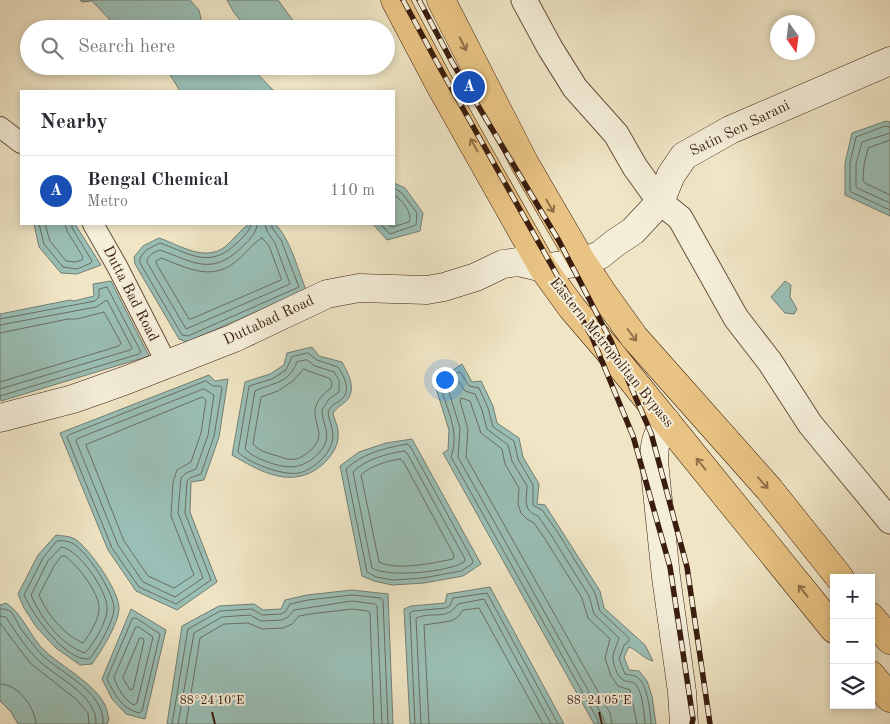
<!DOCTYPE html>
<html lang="en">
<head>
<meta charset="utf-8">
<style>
  :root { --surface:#fff; --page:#f7f7f7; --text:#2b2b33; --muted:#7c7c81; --line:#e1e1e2; --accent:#111827 }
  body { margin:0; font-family:"Old Standard TT",serif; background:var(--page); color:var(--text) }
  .controls { position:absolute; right:15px; bottom:15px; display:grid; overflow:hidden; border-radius:0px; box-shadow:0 2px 8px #0003 }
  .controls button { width:45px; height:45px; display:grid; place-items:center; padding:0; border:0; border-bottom:1px solid var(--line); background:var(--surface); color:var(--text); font:25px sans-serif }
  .compass { position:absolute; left:770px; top:15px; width:45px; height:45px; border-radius:50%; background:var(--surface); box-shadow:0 2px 8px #0003; rotate:166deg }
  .you { position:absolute; left:444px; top:379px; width:18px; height:18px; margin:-12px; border:4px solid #fff; border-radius:50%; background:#1a73e8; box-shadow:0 0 0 8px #1a73e833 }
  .badge { display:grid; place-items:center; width:32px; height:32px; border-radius:50%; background:var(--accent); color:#fff; font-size:16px; font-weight:700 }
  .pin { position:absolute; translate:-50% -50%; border:2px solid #fff; box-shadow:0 1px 5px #0006 }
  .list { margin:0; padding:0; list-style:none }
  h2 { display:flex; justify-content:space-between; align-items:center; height:65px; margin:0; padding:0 20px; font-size:21px }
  h2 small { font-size:16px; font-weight:400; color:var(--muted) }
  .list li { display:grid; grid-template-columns:32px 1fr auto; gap:15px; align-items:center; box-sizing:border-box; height:70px; padding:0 20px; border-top:1px solid var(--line) }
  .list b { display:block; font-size:19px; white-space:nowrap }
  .list p { margin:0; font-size:16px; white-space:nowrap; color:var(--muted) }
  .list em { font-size:16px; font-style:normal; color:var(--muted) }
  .icon { flex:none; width:28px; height:28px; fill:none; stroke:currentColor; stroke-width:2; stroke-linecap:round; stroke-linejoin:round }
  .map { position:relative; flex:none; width:890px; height:724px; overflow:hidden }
  .search { position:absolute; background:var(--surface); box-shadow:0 2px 8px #0003; left:20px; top:20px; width:375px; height:55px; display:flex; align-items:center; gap:12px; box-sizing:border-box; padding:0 18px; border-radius:28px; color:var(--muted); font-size:19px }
  .panel { position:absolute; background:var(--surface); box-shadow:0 2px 8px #0003; left:20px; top:90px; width:375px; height:135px; border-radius:0px }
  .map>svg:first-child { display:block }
  .water { fill:#9abfb6; stroke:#747e73 }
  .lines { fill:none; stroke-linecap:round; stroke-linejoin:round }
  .shore { stroke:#6a6e62; stroke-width:1 }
  .minor-casing { stroke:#684f3c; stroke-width:22 }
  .tertiary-casing { stroke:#684f3c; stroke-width:27 }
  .secondary-casing { stroke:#3a1d0e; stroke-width:29 }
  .primary-casing { stroke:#3a1d0e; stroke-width:29 }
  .minor { stroke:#f5efda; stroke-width:20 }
  .tertiary { stroke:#f5efda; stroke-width:25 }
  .secondary { stroke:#f5efda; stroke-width:28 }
  .primary { stroke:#e8c383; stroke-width:28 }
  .rail-casing { stroke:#3a1d0e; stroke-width:5.5 }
  .rail { stroke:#f5efda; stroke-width:4; stroke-dasharray:11; stroke-linecap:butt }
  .oneway { stroke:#917048 }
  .ticks { fill:none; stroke:#3a1d0e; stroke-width:2 }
  .labels { text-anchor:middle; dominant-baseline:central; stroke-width:4; stroke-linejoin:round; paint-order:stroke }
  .street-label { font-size:15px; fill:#3a1d0e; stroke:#f5efda }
  .ticks-label { font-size:12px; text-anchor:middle; fill:#3a1d0e; stroke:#f5efda; stroke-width:4; stroke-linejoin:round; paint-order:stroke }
</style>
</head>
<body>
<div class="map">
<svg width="890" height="724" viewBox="0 0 890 724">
  <rect width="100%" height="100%" fill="#f0e6c6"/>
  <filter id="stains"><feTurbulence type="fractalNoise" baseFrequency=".004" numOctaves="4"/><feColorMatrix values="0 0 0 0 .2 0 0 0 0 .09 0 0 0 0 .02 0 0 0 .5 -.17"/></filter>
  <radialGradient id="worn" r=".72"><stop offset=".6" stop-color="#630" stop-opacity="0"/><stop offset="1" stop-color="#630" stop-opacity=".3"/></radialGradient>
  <path class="water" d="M 80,0 L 190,0 L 199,10 L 202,23 L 195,29 L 119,29 L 92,1 L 82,2 Z
    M 227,0 L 278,0 L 299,29 L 247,29 L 233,11 Z
    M 175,66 L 250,66 L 274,91 L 180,91 L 169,73 Z
    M 886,121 L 890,122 L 890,216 L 845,195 L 845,163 L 852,133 Z
    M 394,183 L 405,188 L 423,213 L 420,231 L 387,240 L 373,224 L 394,224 Z
    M 34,224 L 75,224 L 101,265 L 77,274 L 61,273 L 39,247 Z
    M 249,224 L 275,224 C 290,238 298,270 306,290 L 187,342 L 179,339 L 135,264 L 134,257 L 143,246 L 159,238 C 180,245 205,263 226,246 C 234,239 240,230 249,224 Z
    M 111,281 L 149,356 L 1,401 L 0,396 L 0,314 L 70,300 L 74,301 L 94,296 L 93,284 Z
    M 785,281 L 791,285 L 790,297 L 797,309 L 794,314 L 785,313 L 771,297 Z
    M 312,347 L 319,356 L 342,362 C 348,373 356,387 348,399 C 344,404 338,406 333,413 C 334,419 338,426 338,431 C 340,445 331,457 322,465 C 292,490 261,472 232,455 L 245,382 L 270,374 L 284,365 L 287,353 Z
    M 462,364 L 472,382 L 481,381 L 493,406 L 497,423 L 519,438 L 523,457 L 539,484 L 537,504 L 545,505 L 600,591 L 604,608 L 645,645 L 653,661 C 642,658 639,651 629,647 L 624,657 L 629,670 L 639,671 L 647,681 L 652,696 L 656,724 L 594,724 L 443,453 L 448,450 L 449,430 L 435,385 L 441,378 Z
    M 209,375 L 215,381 L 228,379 L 219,437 L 204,480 L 191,482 L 190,512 L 217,582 L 177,610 L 136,591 L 108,550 L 60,433 Z
    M 412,439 L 481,564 L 463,576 L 424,583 L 392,585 L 374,581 L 362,576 L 340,466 L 359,452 L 386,443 Z
    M 56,535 C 62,536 70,536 75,539 C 89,548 120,592 119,609 C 118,625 101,651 92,664 L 80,665 L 56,648 L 37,628 L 24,608 L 18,594 L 38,555 Z
    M 490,587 L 564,724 L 410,724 L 404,609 L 411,606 L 445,603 L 447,594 Z
    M 352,590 L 388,594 L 393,724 L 167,724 L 182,626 L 219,606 L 254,604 L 263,610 L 281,609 L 285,600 L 307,595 Z
    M 6,603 C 23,614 30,637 45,651 C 62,667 94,683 105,705 C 107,709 108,715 109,720 L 107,724 L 18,724 L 11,712 L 0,701 L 0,605 Z
    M 131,609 L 166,630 L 145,719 L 126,714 L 112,699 L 102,679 Z"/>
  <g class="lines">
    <path class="shore" d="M 890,127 L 885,126 L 856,137 L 850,163 L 850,190 L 851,192 L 890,210
      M 890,133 L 862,142 L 856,164 L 856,186 L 857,188 L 890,203
      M 890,140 L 868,148 L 864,165 L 863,181 L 865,183 L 890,195
      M 39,224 L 44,244 L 63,267 L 77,269 L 91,263 L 92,261 L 72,228 L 72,224
      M 45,224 L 50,241 L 66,261 L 75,262 L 82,260 L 83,257 L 67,231 L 65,224
      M 251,224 C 250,231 243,237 238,242 C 210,270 191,254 160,243 L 146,250 L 140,258 L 140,263 L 182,335 L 188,336 L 299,287 L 281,240 L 272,228 L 272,224
      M 257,224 C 257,233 249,240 243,246 C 212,277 194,262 160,250 C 155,252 147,255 147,262 L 186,329 L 290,284 L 275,243 L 267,231 L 265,224
      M 380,224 L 390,234 L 416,225 L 417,213 L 402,193 L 394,188
      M 388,224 L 392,227 L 409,222 C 413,214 402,199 394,195
      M 262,238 L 269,246 L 281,278 L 281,280 L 191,319 L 189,319 L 156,263 L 156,261 L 161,258 C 188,268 213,283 239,259 C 246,253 254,242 262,238 Z
      M 0,319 L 95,301 L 99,297 L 99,289 L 107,287 L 141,352 L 139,354 L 0,396
      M 0,325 L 96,307 L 107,300 L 132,348 L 130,350 L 0,389
      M 0,333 L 68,319 L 77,319 L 104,312 L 121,343 L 119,346 L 0,382
      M 308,353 L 317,360 L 338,367 C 343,374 351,389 343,398 C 337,404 333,402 328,412 C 329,422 335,431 332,442 C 329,455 313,470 299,473 C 282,476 249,463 238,452 L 249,386 L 272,379 L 286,370 L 292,357 Z
      M 307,360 L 315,366 L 334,372 L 339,380 L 339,392 L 329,399 L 322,410 C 322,421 329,431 326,441 C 323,452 310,463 298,466 C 284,470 254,459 245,449 L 255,391 C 273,382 288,385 297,362 Z
      M 304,369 C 310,372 327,377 330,379 C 332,382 332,385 331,388 C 320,396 312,406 316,420 C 317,425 319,431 319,435 C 319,445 305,457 296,459 C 291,460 285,459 281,457 C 271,454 260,452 253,444 L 261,397 L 278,391 L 293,381 Z
      M 206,381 L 213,386 L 220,386 L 222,388 L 214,436 L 201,474 L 190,478 L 187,481 L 185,513 L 211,580 L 176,604 L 139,587 L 112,548 L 67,437 L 69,435 Z
      M 204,389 L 214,395 L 208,435 L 196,469 L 186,473 L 181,478 L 178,513 L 203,578 L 175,597 L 143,582 L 118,545 L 76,441 L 77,439 Z
      M 203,397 L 206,400 L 201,433 L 191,462 L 177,470 L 173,482 L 171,516 L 194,575 L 174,588 L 148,576 L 124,541 L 86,445 Z
      M 407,444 L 410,446 L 473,561 L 472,564 L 461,571 L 423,578 L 393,580 L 376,577 L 367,572 L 346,469 C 363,453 385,448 407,444 Z
      M 404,451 L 407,453 L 465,559 L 464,562 C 448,572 389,578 372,568 L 353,472 C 366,459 386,454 404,451 Z
      M 400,459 L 403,461 L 454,555 L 453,559 C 433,563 398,571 379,562 L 361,475 C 370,466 387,461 400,459 Z
      M 57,541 C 61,540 68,541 72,543 C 87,551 112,590 114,607 C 115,619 97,651 89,659 C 65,661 33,615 24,595 L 43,558 Z
      M 62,547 C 79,550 107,590 107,608 C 108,620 93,645 85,653 C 61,645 41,618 31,595 L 48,561 Z
      M 62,556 L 65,556 C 77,565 99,592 99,608 C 100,617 89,636 83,643 C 64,635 47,614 39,595 L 54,566 Z
      M 0,609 C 4,609 7,609 11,612 C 15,617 18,624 21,629 C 27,637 34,646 41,654 C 60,673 106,692 103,724
      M 0,616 L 6,617 C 15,631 24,645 36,658 C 54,677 98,694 96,724
      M 133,618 L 136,618 L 160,634 L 142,711 L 139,713 C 121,708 115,695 107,679 Z
      M 0,623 L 30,663 L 77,700 L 88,713 L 89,724
      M 136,627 L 139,627 L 153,637 L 137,703 L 134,705 C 124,700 118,688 114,678 Z
      M 140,638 L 143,638 L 144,641 L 133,689 L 130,690 L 123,678 Z
      M 0,684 C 18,684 35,707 36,724
      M 172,724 L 188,629 L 220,611 L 252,609 L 262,615 L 281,614 L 285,612 L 290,604 L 308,600 L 352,595 L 381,598 L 383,600 L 388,724
      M 178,724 L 194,633 L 222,617 L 250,615 L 261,621 L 282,620 L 288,617 L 294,610 L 352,601 L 375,604 L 377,606 L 382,724
      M 186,724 L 200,638 L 224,624 L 248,623 L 262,629 L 283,628 L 292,624 L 299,616 L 310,614 L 352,609 L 368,611 L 370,613 L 374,724
      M 415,724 L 410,613 L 413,611 L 446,608 L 450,606 L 453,598 L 487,593 L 558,724
      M 421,724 L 416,618 C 432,611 447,621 458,604 L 484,599 L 551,724
      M 429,724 L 424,625 L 451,621 L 458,617 L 463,610 L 479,608 L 543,724
      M 598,724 L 598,720 L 451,457 C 460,431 447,411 441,387 L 444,382 L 458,372 L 461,373 L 469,386 L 479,388 L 488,408 L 493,427 L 514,441 L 518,459 L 533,485 L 533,505 L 542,510 L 557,531 L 595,593 L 600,611 L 629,638 L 629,641 L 624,645 L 619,659 L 625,674 C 629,675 634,675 637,677 C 647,683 651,713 651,724
      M 605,724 L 603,717 L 458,457 L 460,428 L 448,389 L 456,381 L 459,382 L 465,391 L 475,394 L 482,410 L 487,429 L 508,445 L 512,461 L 527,486 L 526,503 L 528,509 L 532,513 L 538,516 L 551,535 L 589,596 L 594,614 L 619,638 C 618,643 614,649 613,656 C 612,662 617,676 623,680 C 628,683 634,680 637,686 C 643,696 644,713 645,724
      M 612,724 L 610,713 L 466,457 L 468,429 L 460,401 L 461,398 L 470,401 L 481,433 L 502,449 L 505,464 L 519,488 L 518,504 L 521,513 L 527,519 L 534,523 L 545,539 L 582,598 L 588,618 L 610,639 L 605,658 L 611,676 L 618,686 L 630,690 L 637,724"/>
    <g class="minor-casing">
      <path id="minor" d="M 0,127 L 21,143
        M 93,224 L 117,266 L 167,364"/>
    </g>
    <g class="tertiary-casing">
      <path id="tertiary" d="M 524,0 L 550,48 L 575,88 L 616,134 L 635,167 L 660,202 L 680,218 L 736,318 L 770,362 L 810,424 L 890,521"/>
    </g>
    <g class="secondary-casing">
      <path id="secondary" d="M 0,418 L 73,399 L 124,381 L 234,338 L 327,294 L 359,288 L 427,290 L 444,287 L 476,277 L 503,264 L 518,262 L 543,268 L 582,262 L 600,255 L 615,243 L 633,231 L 660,202 L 671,175 L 684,156 L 730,130 L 890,61
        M 666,421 C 656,436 654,444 654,462 L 666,577 L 682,692 L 684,724"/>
    </g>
    <g class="primary-casing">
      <path id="primary" d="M 395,0 L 441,87 L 543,268 L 572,308 L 608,350 L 834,629
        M 441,0 L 525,164 L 582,262 L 604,295 L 634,337 L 769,489 L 840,578
        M 871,617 L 890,640
        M 871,675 L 890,698"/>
    </g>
    <use href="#minor" class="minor"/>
    <use href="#tertiary" class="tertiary"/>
    <use href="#secondary" class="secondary"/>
    <use href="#primary" class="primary"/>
    <g class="rail-casing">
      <path id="rail" d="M 403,0 L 440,68 L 592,337 L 633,436 L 670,567 L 693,719 L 692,724
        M 419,0 L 452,62 L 559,241 L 611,341 L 651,433 L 687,567 L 710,724"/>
    </g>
    <use href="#rail" class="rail"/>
  </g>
  <defs><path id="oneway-shaft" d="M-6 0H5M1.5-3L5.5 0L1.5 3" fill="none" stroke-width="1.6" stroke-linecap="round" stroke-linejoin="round" transform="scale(1.25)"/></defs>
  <g class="oneway">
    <use href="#oneway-shaft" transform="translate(463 44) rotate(63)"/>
    <use href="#oneway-shaft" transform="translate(474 145) rotate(-119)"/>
    <use href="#oneway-shaft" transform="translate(550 206) rotate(60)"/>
    <use href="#oneway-shaft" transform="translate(632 335) rotate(53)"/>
    <use href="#oneway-shaft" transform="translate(701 464) rotate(-129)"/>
    <use href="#oneway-shaft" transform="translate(763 483) rotate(48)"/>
    <use href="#oneway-shaft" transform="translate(803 591) rotate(-129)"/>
  </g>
  <path class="ticks" d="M 212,712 L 215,724M 599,712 L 602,724"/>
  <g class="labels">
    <g class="street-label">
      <text transform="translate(740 129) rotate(-26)">Satin Sen Sarani</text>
      <text transform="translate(130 294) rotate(63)">Dutta Bad Road</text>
      <text transform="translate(269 321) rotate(-25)">Duttabad Road</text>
      <text transform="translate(611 353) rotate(51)">Eastern Metropolitan Bypass</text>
    </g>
  </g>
  <g class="ticks-label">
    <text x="212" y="704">88°24'10"E</text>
    <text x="599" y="704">88°24'05"E</text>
  </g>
  <rect width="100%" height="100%" filter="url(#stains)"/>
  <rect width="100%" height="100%" fill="url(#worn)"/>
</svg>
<div class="controls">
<button>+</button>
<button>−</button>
<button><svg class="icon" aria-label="layers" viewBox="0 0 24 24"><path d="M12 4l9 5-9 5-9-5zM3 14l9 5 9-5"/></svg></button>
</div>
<svg class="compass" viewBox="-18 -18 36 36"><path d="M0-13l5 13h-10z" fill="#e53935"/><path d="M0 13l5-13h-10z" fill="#7c7c81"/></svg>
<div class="you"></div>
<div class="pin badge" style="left:469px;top:87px;background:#1a4fb4">A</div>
<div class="search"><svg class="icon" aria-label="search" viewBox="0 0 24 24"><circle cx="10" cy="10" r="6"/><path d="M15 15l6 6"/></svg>Search here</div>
<section class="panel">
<h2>Nearby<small></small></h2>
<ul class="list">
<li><span class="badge" style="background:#1a4fb4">A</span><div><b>Bengal Chemical</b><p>Metro</p></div><em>110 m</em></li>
</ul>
</section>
</div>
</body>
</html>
